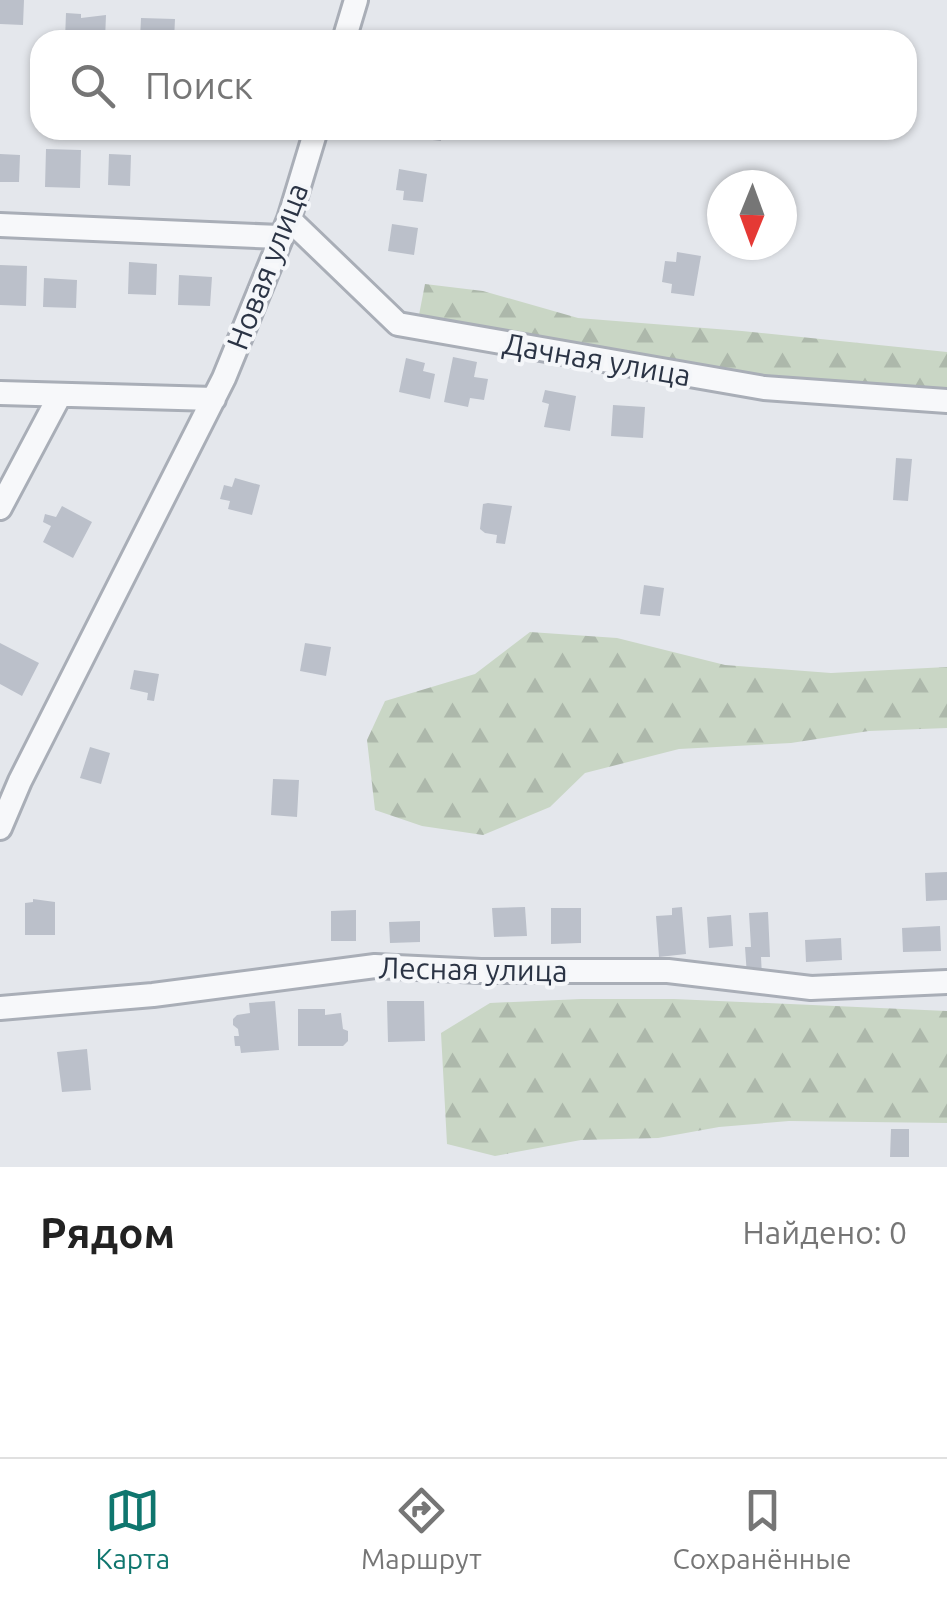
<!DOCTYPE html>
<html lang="ru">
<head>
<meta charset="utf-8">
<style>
  :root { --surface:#fff; --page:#f6f6f6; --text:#222; --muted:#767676; --line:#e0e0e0; --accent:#0f766e }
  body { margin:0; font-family:Ubuntu,sans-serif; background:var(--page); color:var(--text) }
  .compass { position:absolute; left:707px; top:170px; width:90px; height:90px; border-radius:50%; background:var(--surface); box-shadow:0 2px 8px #0004; rotate:181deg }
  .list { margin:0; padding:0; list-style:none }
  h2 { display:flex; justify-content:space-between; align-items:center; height:130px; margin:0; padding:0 40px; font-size:42px }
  h2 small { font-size:32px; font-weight:400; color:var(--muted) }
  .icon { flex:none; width:55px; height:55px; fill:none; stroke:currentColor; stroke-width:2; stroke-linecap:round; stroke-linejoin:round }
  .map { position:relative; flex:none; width:947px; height:1167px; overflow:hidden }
  .search { position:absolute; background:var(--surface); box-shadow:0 2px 8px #0004; left:30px; right:30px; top:30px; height:110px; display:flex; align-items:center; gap:25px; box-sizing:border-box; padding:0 35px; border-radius:30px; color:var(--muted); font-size:38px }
  .sheet { height:290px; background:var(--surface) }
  nav { display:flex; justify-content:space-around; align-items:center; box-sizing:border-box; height:140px; border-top:2px solid var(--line); background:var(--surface); font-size:28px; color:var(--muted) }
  nav a { display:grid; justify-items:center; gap:5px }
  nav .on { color:var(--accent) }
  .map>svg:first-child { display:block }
  .forest { fill:url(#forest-firs) }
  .building { fill:#bbc0ca }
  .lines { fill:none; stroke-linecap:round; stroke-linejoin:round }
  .street-casing { stroke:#a9aeb7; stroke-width:28 }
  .street { stroke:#f7f8fa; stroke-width:22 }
  .labels { text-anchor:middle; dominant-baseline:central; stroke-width:8; stroke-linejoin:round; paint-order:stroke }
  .street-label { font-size:30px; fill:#2b3445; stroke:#f4f6f9 }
</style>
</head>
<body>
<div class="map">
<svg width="947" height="1167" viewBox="0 0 947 1167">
  <defs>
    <pattern id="forest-firs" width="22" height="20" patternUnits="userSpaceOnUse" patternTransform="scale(2.5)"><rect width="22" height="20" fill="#c9d6c5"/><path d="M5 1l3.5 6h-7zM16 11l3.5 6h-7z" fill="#adb8ab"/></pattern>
  </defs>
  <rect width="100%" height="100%" fill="#e4e7ec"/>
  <path class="forest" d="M 425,284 L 483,291 L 578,318 L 742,331 L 947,352 L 947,398 L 856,394 L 570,347 L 419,315 Z
    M 530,632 L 617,638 L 725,665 L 831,673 L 947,667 L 947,728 L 869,731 L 791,743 L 679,749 L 585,773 L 550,807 L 483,835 L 422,826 L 375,810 L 367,740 L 385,701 L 475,674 Z
    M 581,999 L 674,999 L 947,1011 L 947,1123 L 789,1121 L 719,1127 L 658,1138 L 581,1140 L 495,1156 L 447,1144 L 441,1033 L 490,1003 Z"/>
  <path class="building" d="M 0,0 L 24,0 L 23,25 L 0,24 Z
    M 66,13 L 81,14 L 81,18 L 106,15 L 105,40 L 65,40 Z
    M 141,18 L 175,19 L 174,40 L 140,40 Z
    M 417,130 L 442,130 L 441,141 L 416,138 Z
    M 46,149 L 81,150 L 80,188 L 45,187 Z
    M 0,154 L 20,155 L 19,182 L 0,182 Z
    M 109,154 L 131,155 L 130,186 L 108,185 Z
    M 399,169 L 427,174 L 423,202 L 403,200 L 404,191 L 396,190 Z
    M 392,224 L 418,228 L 414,255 L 388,251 Z
    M 677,252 L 701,256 L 694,296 L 671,293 L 672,284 L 662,282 L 665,261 L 676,262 Z
    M 129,262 L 157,264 L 156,295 L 128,294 Z
    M 0,265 L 27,266 L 26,306 L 0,305 Z
    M 179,275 L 212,277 L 210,306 L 178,305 Z
    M 44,278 L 77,280 L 76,308 L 43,307 Z
    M 453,357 L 477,362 L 474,377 L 488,379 L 484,400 L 470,398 L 468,407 L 444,402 Z
    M 406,358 L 425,363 L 423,371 L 435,374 L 430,399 L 399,392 Z
    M 545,390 L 576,396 L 570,431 L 544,427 L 549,404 L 542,402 Z
    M 613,405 L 645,407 L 643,438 L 611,436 Z
    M 896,458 L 912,459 L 908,501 L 893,500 Z
    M 235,478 L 260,485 L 252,515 L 228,509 L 230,501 L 220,499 L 224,485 L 232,487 Z
    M 488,503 L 512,506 L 505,544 L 496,543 L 497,535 L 485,533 L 480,529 L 483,504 Z
    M 62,506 L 92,522 L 73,558 L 43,542 L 51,526 L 43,522 L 45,514 L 56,517 Z
    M 644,585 L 664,588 L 660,616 L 640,614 Z
    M 0,643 L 39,663 L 22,696 L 0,684 Z
    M 305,643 L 331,647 L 326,676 L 300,671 Z
    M 134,670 L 159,674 L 154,701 L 147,700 L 148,693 L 130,689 Z
    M 90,747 L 110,753 L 101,784 L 80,778 Z
    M 273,779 L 299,780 L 297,817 L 271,815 Z
    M 947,872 L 947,900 L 926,901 L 925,873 Z
    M 33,899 L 55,902 L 55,935 L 25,935 L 25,903 L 33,902 Z
    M 525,907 L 527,936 L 494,937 L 492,908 Z
    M 682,907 L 686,954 L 659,957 L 656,916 L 672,915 L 672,908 Z
    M 551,908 L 581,908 L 581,943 L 551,944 Z
    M 356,910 L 356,941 L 331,941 L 331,911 Z
    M 768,912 L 770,957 L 761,957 L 762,976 L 747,976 L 745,947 L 751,947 L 749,913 Z
    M 731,915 L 733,946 L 709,948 L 707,917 Z
    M 420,921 L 420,942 L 390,943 L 389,922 Z
    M 940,926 L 941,951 L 903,952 L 902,928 Z
    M 841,938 L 842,960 L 806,962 L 805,940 Z
    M 275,1001 L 279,1050 L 241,1053 L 240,1046 L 235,1046 L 234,1036 L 239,1036 L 238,1029 L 233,1025 L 233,1019 L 237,1015 L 250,1013 L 249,1003 Z
    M 387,1001 L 424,1001 L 425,1041 L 388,1042 Z
    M 298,1009 L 325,1009 L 325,1015 L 341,1013 L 343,1029 L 348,1031 L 348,1041 L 343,1046 L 298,1046 Z
    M 87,1049 L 91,1090 L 62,1092 L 57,1052 Z
    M 891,1129 L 909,1129 L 909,1157 L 890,1157 Z"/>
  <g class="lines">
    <g class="street-casing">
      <path id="street" d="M 344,40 L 356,0
        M 289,219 L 398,324 L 764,388 L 947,401
        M 0,225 L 280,237
        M 0,393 L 214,399
        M 0,508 L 60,395
        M 0,828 L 20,781 L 224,378 L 289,219 L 316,130
        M 0,1008 L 153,995 L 375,966 L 481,971 L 668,971 L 811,988 L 947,982"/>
    </g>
    <use href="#street" class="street"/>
  </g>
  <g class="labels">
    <g class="street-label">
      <text transform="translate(267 266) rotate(-69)">Новая улица</text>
      <text transform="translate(597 359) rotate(10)">Дачная улица</text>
      <text transform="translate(473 969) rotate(1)">Лесная улица</text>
    </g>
  </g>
</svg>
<svg class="compass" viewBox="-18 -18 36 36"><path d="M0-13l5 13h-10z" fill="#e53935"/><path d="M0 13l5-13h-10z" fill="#767676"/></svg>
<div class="search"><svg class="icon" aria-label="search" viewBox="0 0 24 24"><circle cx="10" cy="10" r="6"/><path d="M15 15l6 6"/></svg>Поиск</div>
</div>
<section class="sheet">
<h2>Рядом<small>Найдено: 0</small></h2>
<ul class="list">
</ul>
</section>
<nav>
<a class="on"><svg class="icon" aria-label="map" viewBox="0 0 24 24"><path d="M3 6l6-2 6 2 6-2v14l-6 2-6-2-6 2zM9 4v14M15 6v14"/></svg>Карта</a>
<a><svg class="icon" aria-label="directions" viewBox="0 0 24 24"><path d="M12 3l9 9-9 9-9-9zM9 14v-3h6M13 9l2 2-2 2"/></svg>Маршрут</a>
<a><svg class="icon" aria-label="saved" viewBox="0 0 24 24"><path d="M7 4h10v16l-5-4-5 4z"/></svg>Сохранённые</a>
</nav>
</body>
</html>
